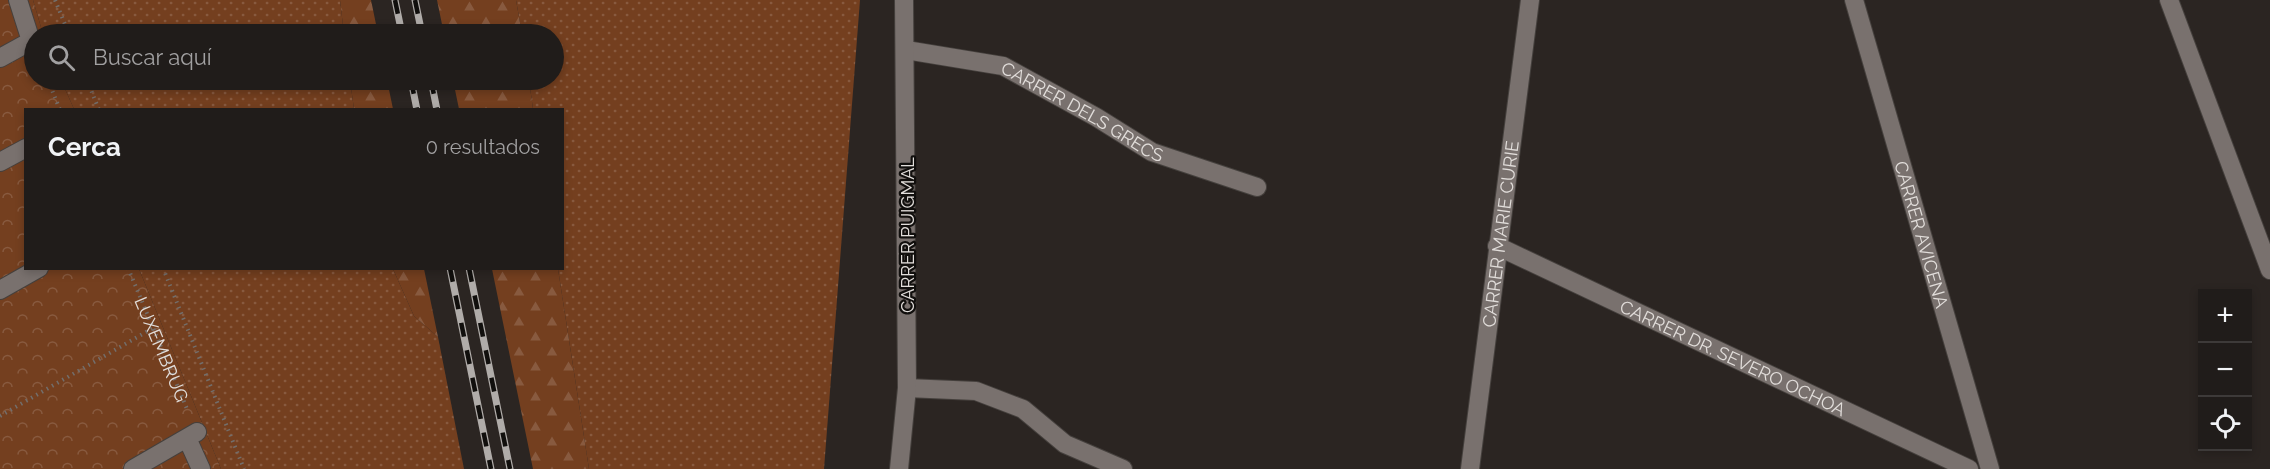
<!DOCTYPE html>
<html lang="es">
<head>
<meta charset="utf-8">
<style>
  :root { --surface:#201c1a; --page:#282523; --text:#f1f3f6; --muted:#a2a1a2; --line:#3d3a39 }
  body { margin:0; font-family:Raleway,sans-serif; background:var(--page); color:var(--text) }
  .controls { position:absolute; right:18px; bottom:18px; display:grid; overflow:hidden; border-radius:0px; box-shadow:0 3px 9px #0003 }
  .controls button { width:54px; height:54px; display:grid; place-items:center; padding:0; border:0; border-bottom:2px solid var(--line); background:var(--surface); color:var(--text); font:30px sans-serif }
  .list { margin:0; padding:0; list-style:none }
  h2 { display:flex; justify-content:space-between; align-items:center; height:78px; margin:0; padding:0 24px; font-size:26px }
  h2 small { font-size:20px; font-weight:400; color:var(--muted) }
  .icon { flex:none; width:33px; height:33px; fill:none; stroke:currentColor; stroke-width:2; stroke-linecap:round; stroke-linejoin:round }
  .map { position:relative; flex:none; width:2270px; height:469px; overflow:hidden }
  .search { position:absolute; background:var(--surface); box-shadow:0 3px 9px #0003; left:24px; top:24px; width:540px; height:66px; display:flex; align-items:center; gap:15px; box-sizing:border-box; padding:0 21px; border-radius:33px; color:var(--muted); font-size:22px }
  .panel { position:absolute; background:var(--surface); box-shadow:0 3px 9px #0003; left:24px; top:108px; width:540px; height:162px; border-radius:0px }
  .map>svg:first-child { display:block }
  .grass { fill:url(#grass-dots) }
  .forest { fill:url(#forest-firs) }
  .park { fill:url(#park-crowns) }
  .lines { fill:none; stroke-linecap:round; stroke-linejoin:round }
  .lane-casing { stroke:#45403d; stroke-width:20 }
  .street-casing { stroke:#45403d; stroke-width:20 }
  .path { stroke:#736e6b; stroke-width:4; stroke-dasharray:1.5 4.5; stroke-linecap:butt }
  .lane { stroke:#79716e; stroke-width:18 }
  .street { stroke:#79716e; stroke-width:18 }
  .rail-casing { stroke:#b0aca9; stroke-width:7 }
  .rail { stroke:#110f0d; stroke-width:4.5; stroke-dasharray:14; stroke-linecap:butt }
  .labels { text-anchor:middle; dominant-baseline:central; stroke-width:4.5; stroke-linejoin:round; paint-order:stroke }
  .street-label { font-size:18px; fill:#e2dedb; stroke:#110f0d }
</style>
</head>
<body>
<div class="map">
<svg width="2270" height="469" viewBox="0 0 2270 469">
  <defs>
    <pattern id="grass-dots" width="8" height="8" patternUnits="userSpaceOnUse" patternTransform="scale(1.5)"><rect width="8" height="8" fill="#743f1f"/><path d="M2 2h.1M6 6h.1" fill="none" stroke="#885a3f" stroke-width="1.8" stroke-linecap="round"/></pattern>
    <pattern id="forest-firs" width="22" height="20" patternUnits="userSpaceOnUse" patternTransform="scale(1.5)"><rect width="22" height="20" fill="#743f1f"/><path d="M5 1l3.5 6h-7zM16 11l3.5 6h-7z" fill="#885a3f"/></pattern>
    <pattern id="park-crowns" width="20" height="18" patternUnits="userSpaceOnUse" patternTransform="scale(1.5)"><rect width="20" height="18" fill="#743f1f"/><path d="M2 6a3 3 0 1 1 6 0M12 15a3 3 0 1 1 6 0" fill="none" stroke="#885a3f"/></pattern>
  </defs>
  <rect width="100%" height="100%" fill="#2b2522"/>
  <path class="grass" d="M 33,0 L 340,0 L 344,34 L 43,34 Z
    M 516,0 L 860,0 L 824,469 L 589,469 L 558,269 L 562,268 L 562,110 L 533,109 L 529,80 L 554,80 L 554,34 L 522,34 Z
    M 61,80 L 350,80 L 354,109 L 74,109 Z
    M 139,269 L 393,269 L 414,316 L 438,337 L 464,469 L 221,469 Z"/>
  <path class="forest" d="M 340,0 L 371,0 L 378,34 L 344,34 Z
    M 437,0 L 516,0 L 522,34 L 444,34 Z
    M 350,80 L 387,80 L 393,109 L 354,109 Z
    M 453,80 L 529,80 L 533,109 L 459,109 Z
    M 393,269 L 424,269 L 438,337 L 414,316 Z
    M 492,269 L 558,269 L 589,469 L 533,469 Z"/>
  <path class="park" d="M 0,0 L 33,0 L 43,34 L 34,34 L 34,80 L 61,80 L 74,109 L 26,110 L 26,268 L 139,269 L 221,469 L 0,469 Z"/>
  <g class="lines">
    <g class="lane-casing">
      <path id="lane" d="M 0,58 L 31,41 L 18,0
        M 0,162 L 26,148
        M 0,290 L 39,268
        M 187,438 L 201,469
        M 133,469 L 197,432"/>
    </g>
    <g class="street-casing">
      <g id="street">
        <path id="s2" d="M 1854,0 L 1990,469"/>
        <path d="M 2169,0 L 2270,270"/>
        <path id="s3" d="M 906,50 L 1003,66 L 1096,117 L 1152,152 L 1257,187"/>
        <path id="s4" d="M 1497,246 L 1969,469"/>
        <path d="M 907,388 L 976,391 L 1023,409 L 1065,444 L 1123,469"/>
        <path d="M 899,469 L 907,388 L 904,0"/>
        <path id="s5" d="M 1470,469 L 1530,0"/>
      </g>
    </g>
    <g class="path">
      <path d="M 55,0 L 69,34"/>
      <path d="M 48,80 L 60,110"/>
      <path d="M 87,80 L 99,110"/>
      <path id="s1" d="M 128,268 L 187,409"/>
      <path d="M 163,268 L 244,469"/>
      <path d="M 0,416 L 153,328"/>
    </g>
    <use href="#lane" class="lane"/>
    <use href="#street" class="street"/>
    <g class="rail-casing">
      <path id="rail" d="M 395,0 L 402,34
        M 415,0 L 422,34
        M 411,80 L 417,110
        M 431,80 L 437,110
        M 450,268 L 491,469
        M 469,268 L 510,469"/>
    </g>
    <use href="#rail" class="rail"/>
  </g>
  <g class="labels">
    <g class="street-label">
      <text stroke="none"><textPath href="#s3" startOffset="190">CARRER DELS GRECS</textPath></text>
      <text stroke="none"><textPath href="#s5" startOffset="237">CARRER MARIE CURIE</textPath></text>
      <text stroke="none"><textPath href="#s2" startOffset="244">CARRER AVICENA</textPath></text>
      <text transform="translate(907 235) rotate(-90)">CARRER PUIGMAL</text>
      <text stroke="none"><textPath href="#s1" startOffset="88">LUXEMBRUG</textPath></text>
      <text stroke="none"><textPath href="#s4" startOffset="261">CARRER DR. SEVERO OCHOA</textPath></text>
    </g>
  </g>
</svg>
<div class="controls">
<button>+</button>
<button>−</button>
<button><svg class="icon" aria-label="locate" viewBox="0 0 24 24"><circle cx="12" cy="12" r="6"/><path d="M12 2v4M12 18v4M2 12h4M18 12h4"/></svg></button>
</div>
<div class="search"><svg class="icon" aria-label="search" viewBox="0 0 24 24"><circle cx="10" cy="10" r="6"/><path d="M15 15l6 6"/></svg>Buscar aquí</div>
<section class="panel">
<h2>Cerca<small>0 resultados</small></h2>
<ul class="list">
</ul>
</section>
</div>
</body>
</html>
